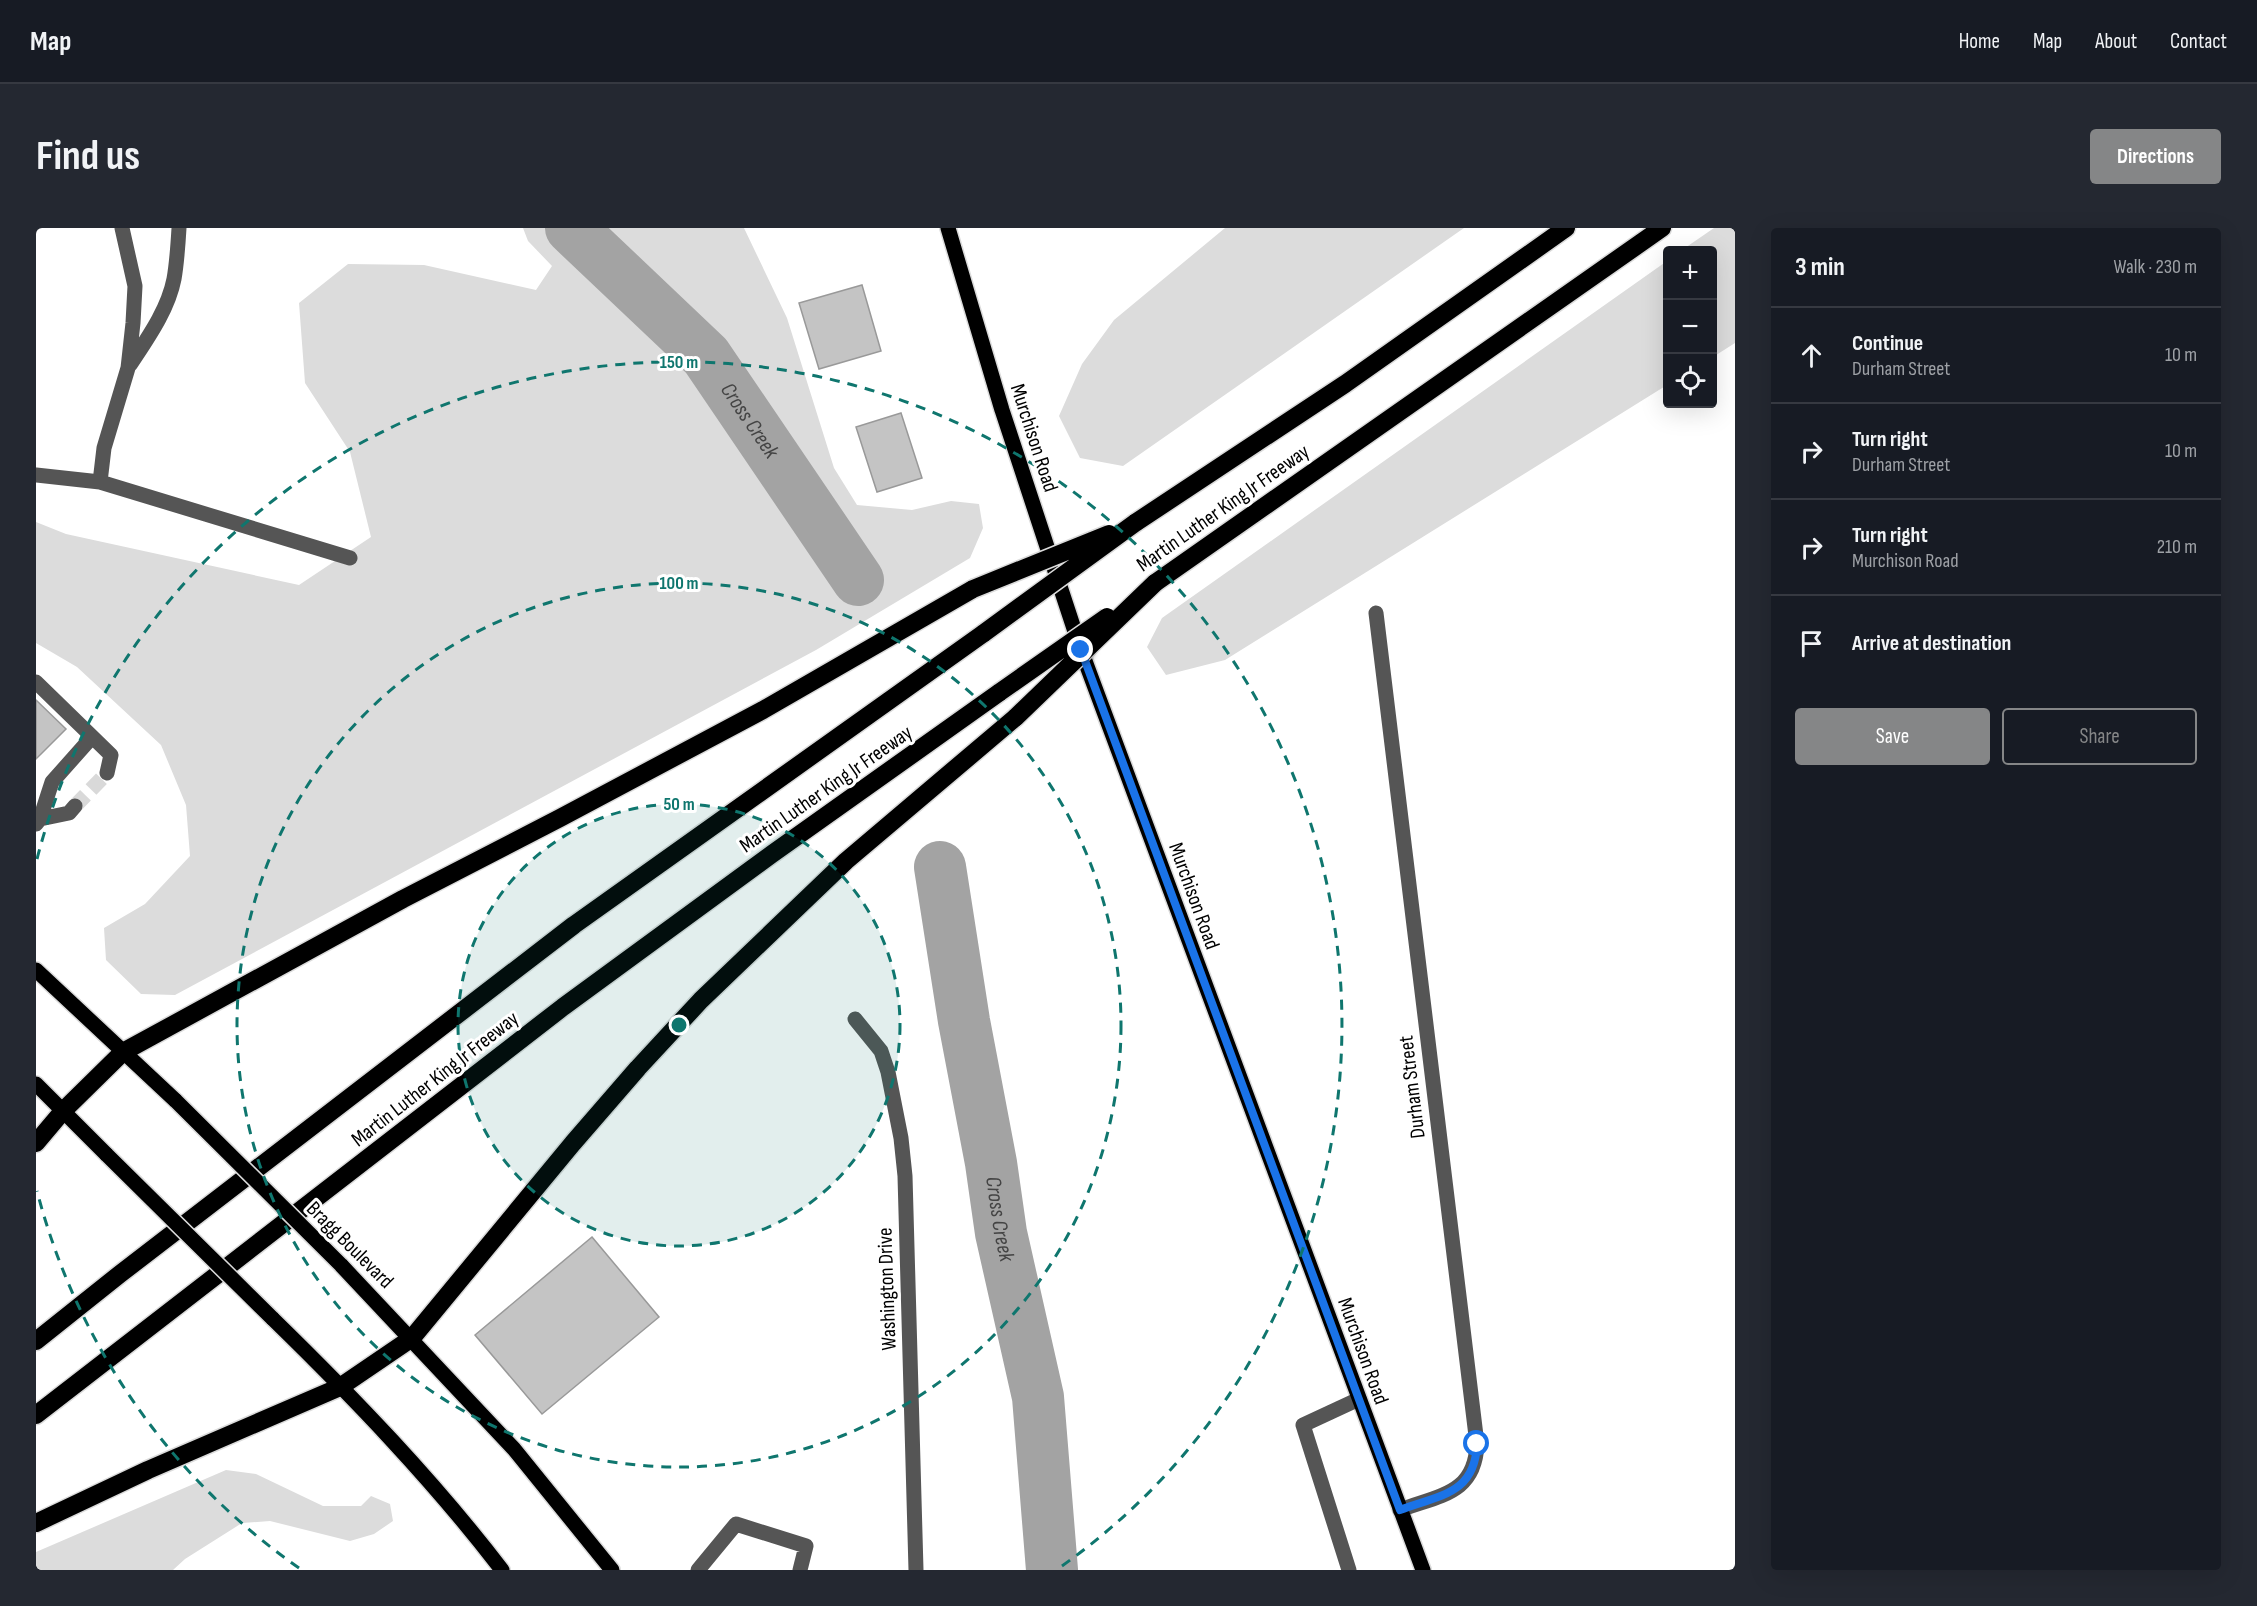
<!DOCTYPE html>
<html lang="en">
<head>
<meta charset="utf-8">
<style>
  :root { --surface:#171b24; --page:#242831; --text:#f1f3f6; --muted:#9ea1a6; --line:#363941; --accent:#858687 }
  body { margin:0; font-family:"Sofia Sans Condensed",sans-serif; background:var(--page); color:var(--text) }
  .controls { position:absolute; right:18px; top:18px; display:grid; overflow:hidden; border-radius:6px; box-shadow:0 6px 24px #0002 }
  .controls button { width:54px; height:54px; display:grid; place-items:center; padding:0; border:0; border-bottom:2px solid var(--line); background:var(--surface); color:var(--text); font:30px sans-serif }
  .stop { position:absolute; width:18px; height:18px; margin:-14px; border:4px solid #1a73e8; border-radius:50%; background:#fff }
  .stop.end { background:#1a73e8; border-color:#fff; box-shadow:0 2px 6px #0008 }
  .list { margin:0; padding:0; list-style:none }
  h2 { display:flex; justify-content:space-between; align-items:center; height:78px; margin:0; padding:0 24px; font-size:26px }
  h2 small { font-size:20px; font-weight:400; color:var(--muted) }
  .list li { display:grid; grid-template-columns:39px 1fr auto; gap:18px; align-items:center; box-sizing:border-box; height:96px; padding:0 24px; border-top:2px solid var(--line) }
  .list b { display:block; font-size:22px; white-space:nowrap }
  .list p { margin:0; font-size:20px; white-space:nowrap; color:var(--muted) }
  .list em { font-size:20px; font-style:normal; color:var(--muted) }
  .actions { display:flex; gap:12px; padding:18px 24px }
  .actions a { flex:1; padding:14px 0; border:2px solid var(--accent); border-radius:6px; text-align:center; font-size:21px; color:var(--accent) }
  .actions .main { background:var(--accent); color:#fff }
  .icon { flex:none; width:33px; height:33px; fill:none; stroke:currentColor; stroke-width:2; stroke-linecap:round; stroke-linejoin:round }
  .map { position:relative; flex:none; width:1699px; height:1342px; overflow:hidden; border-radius:6px }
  header { display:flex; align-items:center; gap:36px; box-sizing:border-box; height:84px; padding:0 30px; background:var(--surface); border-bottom:2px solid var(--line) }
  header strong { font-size:28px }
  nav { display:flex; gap:33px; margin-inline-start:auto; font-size:21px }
  .intro { display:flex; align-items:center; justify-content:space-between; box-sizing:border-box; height:144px; padding:0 36px }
  h1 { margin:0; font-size:42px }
  .button { padding:15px 27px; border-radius:6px; background:var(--accent); color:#fff; font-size:21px; font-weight:700 }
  main { display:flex; gap:36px; padding:0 36px }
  aside { flex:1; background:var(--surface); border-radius:6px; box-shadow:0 6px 24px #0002 }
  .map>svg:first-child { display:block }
  .green { fill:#dcdcdc }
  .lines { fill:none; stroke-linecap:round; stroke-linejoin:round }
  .river { stroke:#a3a3a3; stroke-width:52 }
  .building { fill:#c4c4c4; stroke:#999; stroke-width:1.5 }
  .minor-tunnel { stroke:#d9d9d9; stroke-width:15; stroke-dasharray:15 8; stroke-linecap:butt }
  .major-casing { stroke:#dbdbdb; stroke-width:18 }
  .highway-casing { stroke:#dbdbdb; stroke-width:21 }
  .minor { stroke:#555; stroke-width:15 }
  .major { stroke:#000; stroke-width:15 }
  .highway { stroke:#000; stroke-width:18 }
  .major-bridge-casing { stroke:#dbdbdb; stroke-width:18; stroke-linecap:butt }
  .highway-bridge-casing { stroke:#dbdbdb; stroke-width:21; stroke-linecap:butt }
  .major-bridge { stroke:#000; stroke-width:15 }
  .highway-bridge { stroke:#000; stroke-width:18 }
  .route { stroke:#1a73e8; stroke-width:8 }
  .ring { fill:none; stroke:#0f766e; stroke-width:3; stroke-dasharray:10 8 }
  .labels { text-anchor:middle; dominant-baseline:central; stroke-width:6; stroke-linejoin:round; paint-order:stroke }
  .street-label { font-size:21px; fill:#000; stroke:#fff }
  .water-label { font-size:22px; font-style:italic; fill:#444; stroke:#fff }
  .centre { fill:#0f766e; stroke:#fff; stroke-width:3 }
  .ring-label { font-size:18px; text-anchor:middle; font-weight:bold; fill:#0f766e; stroke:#fff; stroke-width:6; stroke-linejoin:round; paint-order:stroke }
</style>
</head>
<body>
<header>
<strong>Map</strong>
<nav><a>Home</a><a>Map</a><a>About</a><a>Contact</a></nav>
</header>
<div class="intro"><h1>Find us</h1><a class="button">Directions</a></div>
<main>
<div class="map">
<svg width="1699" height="1342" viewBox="0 0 1699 1342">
  <rect width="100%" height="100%" fill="#fff"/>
  <path class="green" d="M 487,0 L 708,0 L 751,90 L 798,240 L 821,277 L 876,282 L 915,273 L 943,276 L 947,300 L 934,330 L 780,422 L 139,767 L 105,766 L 70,732 L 68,700 L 109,676 L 154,628 L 150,577 L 125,517 L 41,439 L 0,415 L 0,294 L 30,306 L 263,357 L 335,309 L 314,224 L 269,155 L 263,75 L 312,36 L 388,37 L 500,62 L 516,38 L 492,13 Z
    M 1189,0 L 1428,0 L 1087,238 L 1044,230 L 1023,188 L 1046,136 L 1078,92 Z
    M 1678,0 L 1699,0 L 1699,115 L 1677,129 L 1676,22 L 1646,22 Z
    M 1631,33 L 1631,157 L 1189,432 L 1130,447 L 1111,419 L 1126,390 Z
    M 190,1242 L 220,1246 L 287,1278 L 325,1278 L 335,1268 L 354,1276 L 357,1293 L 338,1306 L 314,1313 L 234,1293 L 206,1295 L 149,1331 L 137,1342 L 0,1342 L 0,1324 Z"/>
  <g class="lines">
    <g class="river">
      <path id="s1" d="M 535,0 L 670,128 L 822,352"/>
      <path id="s2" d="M 904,639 L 928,793 L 955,935 L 965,1005 L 1002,1169 L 1016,1342"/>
    </g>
  </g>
  <path class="building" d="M 826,57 L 845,123 L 783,141 L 763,75 Z
    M 865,185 L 886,250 L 841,264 L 820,199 Z
    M 0,472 L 30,501 L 0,531 Z
    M 556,1009 L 623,1089 L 506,1186 L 439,1107 Z"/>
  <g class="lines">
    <path class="minor-tunnel" d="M 39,578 L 71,545"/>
    <g class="major-casing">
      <path id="major" d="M 912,0 L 966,182 L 1045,422 L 1387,1342
        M 0,742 L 140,873
        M 0,856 L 71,927
        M 305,1037 L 478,1221 L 576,1342
        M 236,1090 C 317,1169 397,1252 466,1342"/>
    </g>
    <g class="highway-casing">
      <path id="highway" d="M 1099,295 L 1309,156 L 1530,0
        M 1119,355 L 1626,0
        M 0,915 L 27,883 L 87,824 L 367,671 L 524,590 L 727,482 L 937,361
        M 0,1113 L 84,1046 L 538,697 L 948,405
        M 0,1187 L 527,779 L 736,626 L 964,464
        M 0,1295 L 112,1242 L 304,1159 L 376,1110 L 537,915 L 602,840 L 665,772 L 810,633 L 980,489"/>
    </g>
    <path class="minor" d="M 86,0 L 99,58 L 97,95 L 92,140 L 68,220 L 64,254 L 314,330
      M 94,137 C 111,111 132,82 138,51 C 141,34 142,17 143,0
      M 0,247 L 64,254
      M 1340,385 L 1441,1216 C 1439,1266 1404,1267 1364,1282
      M 0,454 L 75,527 L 71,545
      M 0,587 L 4,591 L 33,585 L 39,578
      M 0,596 L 4,591 L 16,554 L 56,509
      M 819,791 L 845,823 L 852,844 L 865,910 L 869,948 L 880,1342
      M 662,1342 L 700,1296 L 770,1318 L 764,1342
      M 1313,1342 L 1267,1197 L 1323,1171"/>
    <use href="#major" class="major"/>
    <use href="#highway" class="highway"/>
    <g class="major-bridge-casing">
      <path id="major-bridge" d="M 140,873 L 305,1037
        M 71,927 L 236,1090"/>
    </g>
    <g class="highway-bridge-casing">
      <path id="highway-bridge" d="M 937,361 L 1073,306
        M 948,405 L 1099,295
        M 964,464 L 1071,389
        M 980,489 L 1119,355"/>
    </g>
    <use href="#major-bridge" class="major-bridge"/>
    <use href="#highway-bridge" class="highway-bridge"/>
  </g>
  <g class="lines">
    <path class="route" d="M 1045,422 L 1364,1282 C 1404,1267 1439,1266 1441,1216"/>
  </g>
  <circle cx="643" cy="797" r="221" fill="#0f766e" fill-opacity=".12"/>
  <g class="ring">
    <circle cx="643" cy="797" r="221"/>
    <circle cx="643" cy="797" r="442"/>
    <path d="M263 1340A663 663 0 0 1 1 963M1 631A663 663 0 1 1 1023 1340"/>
  </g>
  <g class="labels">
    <g class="street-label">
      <text transform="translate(998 210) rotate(72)">Murchison Road</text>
      <text transform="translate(1187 280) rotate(-35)">Martin Luther King Jr Freeway</text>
      <text transform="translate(790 561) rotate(-35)">Martin Luther King Jr Freeway</text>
      <text transform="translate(1158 668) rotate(70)">Murchison Road</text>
      <text transform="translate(399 851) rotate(-38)">Martin Luther King Jr Freeway</text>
      <text transform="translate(1376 859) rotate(-97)">Durham Street</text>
      <text transform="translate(314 1017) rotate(45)">Bragg Boulevard</text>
      <text transform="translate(851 1061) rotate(-92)">Washington Drive</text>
      <text transform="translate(1327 1123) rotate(70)">Murchison Road</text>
    </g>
    <g class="water-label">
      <text stroke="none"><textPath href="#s1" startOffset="264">Cross Creek</textPath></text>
      <text stroke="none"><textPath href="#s2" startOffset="357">Cross Creek</textPath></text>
    </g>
  </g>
  <circle cx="643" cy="797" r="9" class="centre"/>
  <g class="ring-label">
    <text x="643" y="140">150 m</text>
    <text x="643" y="361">100 m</text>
    <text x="643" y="582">50 m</text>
  </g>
</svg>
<div class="controls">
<button>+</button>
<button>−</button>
<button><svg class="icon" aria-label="locate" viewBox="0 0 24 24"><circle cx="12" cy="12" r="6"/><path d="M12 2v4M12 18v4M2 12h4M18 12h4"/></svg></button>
</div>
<div class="stop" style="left:1441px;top:1216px"></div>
<div class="stop end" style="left:1045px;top:422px"></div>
</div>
<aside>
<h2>3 min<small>Walk · 230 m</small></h2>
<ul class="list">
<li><svg class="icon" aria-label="ahead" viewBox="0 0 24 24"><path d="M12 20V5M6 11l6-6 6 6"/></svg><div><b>Continue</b><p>Durham Street</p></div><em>10 m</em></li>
<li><svg class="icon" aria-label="right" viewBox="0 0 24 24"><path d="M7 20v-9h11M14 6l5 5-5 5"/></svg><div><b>Turn right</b><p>Durham Street</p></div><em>10 m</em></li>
<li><svg class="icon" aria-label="right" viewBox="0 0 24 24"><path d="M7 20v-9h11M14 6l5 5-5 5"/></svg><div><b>Turn right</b><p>Murchison Road</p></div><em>210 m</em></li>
<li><svg class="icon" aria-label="arrive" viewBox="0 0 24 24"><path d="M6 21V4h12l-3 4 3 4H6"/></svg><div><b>Arrive at destination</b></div></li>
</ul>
<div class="actions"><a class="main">Save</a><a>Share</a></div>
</aside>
</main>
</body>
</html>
